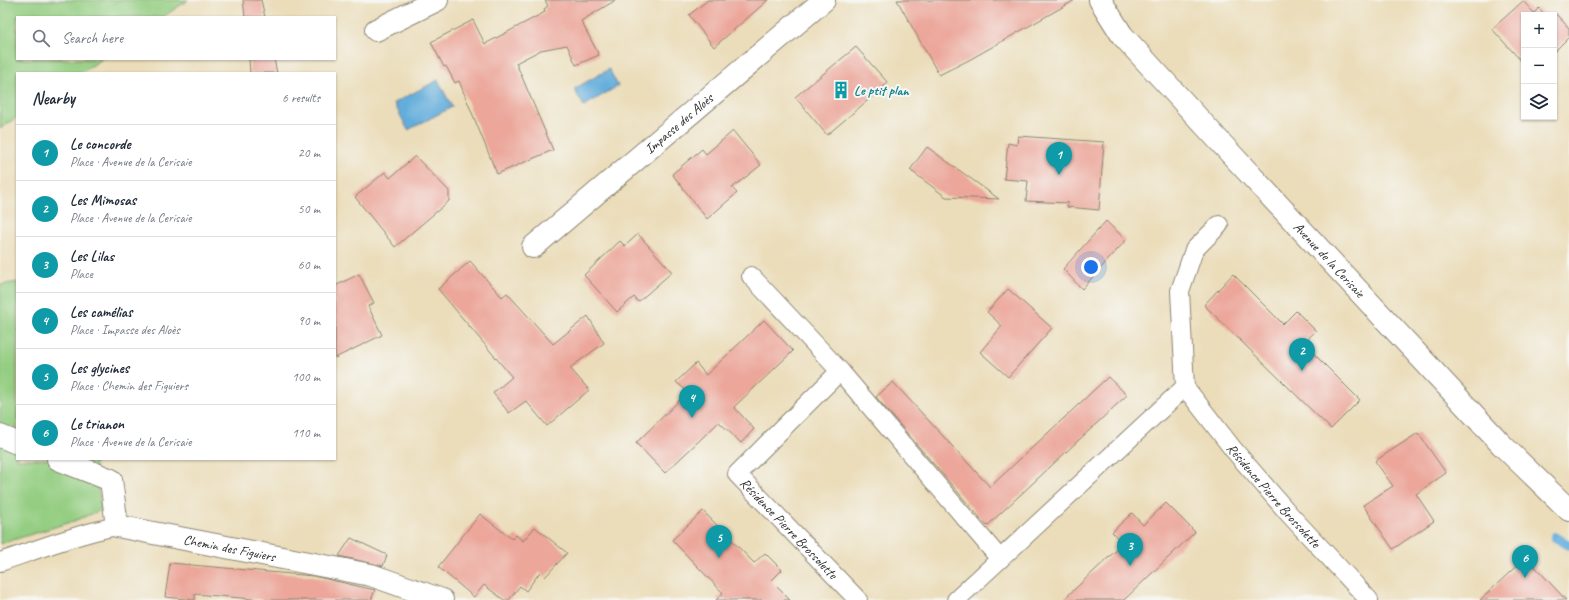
<!DOCTYPE html>
<html lang="en">
<head>
<meta charset="utf-8">
<style>
  :root { --surface:#fff; --page:#f6f6f7; --text:#1f2937; --muted:#747a83; --line:#e0e1e3; --accent:#1a73e8 }
  body { margin:0; font-family:Caveat,sans-serif; background:var(--page); color:var(--text) }
  .controls { position:absolute; right:12px; top:12px; display:grid; overflow:hidden; border-radius:0px; box-shadow:0 1px 3px #0004 }
  .controls button { width:36px; height:36px; display:grid; place-items:center; padding:0; border:0; border-bottom:1px solid var(--line); background:var(--surface); color:var(--text); font:20px sans-serif }
  .you { position:absolute; left:1091px; top:267px; width:14px; height:14px; margin:-10px; border:3px solid #fff; border-radius:50%; background:#1a73e8; box-shadow:0 0 0 6px #1a73e833 }
  .badge { display:grid; place-items:center; width:26px; height:26px; border-radius:50%; background:var(--accent); color:#fff; font-size:13px; font-weight:700 }
  .pin { position:absolute; translate:-50% -33px; filter:drop-shadow(0 1px 2px #0008) }
  .pin::after { content:''; position:absolute; top:21px; width:14px; height:12px; background:inherit; clip-path:polygon(0 0,100% 0,50% 100%) }
  .list { margin:0; padding:0; list-style:none }
  h2 { display:flex; justify-content:space-between; align-items:center; height:52px; margin:0; padding:0 16px; font-size:17px }
  h2 small { font-size:13px; font-weight:400; color:var(--muted) }
  .list li { display:grid; grid-template-columns:26px 1fr auto; gap:12px; align-items:center; box-sizing:border-box; height:56px; padding:0 16px; border-top:1px solid var(--line) }
  .list b { display:block; font-size:15px; white-space:nowrap }
  .list p { margin:0; font-size:13px; white-space:nowrap; color:var(--muted) }
  .list em { font-size:13px; font-style:normal; color:var(--muted) }
  .icon { flex:none; width:22px; height:22px; fill:none; stroke:currentColor; stroke-width:2; stroke-linecap:round; stroke-linejoin:round }
  .map { position:relative; flex:none; width:1569px; height:600px; overflow:hidden }
  .search { position:absolute; background:var(--surface); box-shadow:0 1px 3px #0004; left:16px; top:16px; width:320px; height:44px; display:flex; align-items:center; gap:10px; box-sizing:border-box; padding:0 14px; border-radius:0px; color:var(--muted); font-size:15px }
  .panel { position:absolute; background:var(--surface); box-shadow:0 1px 3px #0004; left:16px; top:72px; width:320px; height:388px; border-radius:0px }
  .map>svg:first-child { display:block }
  .green { fill:#94ce82; stroke:#607c56 }
  .water { fill:#64addc; stroke:#486c84 }
  .lines { fill:none; stroke-linecap:round; stroke-linejoin:round }
  .stream { stroke:#64addc; stroke-width:10 }
  .building { fill:#eca69a }
  .lane-casing { stroke:#8b8472; stroke-width:20 }
  .street-casing { stroke:#8b8472; stroke-width:24 }
  .lane { stroke:#fff; stroke-width:18 }
  .street { stroke:#fff; stroke-width:22 }
  .labels { text-anchor:middle; dominant-baseline:central; stroke-width:4; stroke-linejoin:round; paint-order:stroke }
  .culture-label { font-size:14px; font-weight:bold; fill:#0d838f; stroke:#f6f6f2; text-anchor:start }
  .street-label { font-size:14px; fill:#2b2b2b; stroke:#f6f6f2 }
</style>
</head>
<body>
<div class="map">
<svg width="1569" height="600" viewBox="0 0 1569 600">
  <rect width="100%" height="100%" fill="#f6f6f2"/>
  <filter id="ink" filterUnits="userSpaceOnUse"><feTurbulence type="fractalNoise" baseFrequency=".025" numOctaves="2"/><feDisplacementMap in="SourceGraphic" scale="8" xChannelSelector="R" yChannelSelector="G"/><feConvolveMatrix kernelMatrix="1 2 1 2 8 2 1 2 1" color-interpolation-filters="sRGB"/></filter>
  <filter id="wash" filterUnits="userSpaceOnUse"><feTurbulence type="fractalNoise" baseFrequency=".012" numOctaves="4" result="noise"/><feDisplacementMap in="SourceGraphic" scale="16" xChannelSelector="R" yChannelSelector="G"/><feGaussianBlur stdDeviation="0.9" result="paint"/><feColorMatrix in="noise" values="0 0 0 0 0 0 0 0 0 0 0 0 0 0 0 0 0 1.4 0 .05"/><feComposite in="paint" operator="in"/></filter>
  <g filter="url(#wash)">
    <rect width="100%" height="100%" fill="#ebddba"/>
    <path class="green" d="M 0,0 L 188,0 L 163,17 L 17,17 L 17,59 L 102,59 L 81,73 L 17,73 L 17,117 L 0,129 Z
      M 17,282 L 17,459 L 94,459 L 101,510 L 74,521 L 0,544 L 0,285 Z"/>
    <path class="water" d="M 609,69 L 618,86 L 584,106 L 574,89 Z
      M 438,80 L 452,107 L 408,130 L 394,103 Z"/>
    <g class="lines">
      <path class="stream" d="M 1555,537 L 1569,545"/>
    </g>
    <g id="blocks">
      <path class="building" d="M 243,0 L 261,0 L 265,17 L 245,17 Z
        M 545,0 L 616,0 L 581,21 L 599,55 L 576,65 L 567,45 L 541,50 L 516,63 L 553,150 L 497,174 L 459,81 L 455,83 L 446,66 L 444,67 L 431,42 L 473,20 L 485,44 L 545,12 L 544,9 L 548,6 Z
        M 708,0 L 768,0 L 714,47 L 689,15 Z
        M 897,0 L 1075,0 L 969,60 L 939,75 Z
        M 1523,1 L 1534,13 L 1539,8 L 1545,15 L 1524,15 L 1524,64 L 1492,29 Z
        M 1555,13 L 1569,28 L 1569,37 L 1554,52 L 1553,15 Z
        M 856,47 L 888,83 L 827,135 L 795,97 Z
        M 249,59 L 274,59 L 277,73 L 250,73 Z
        M 733,131 L 761,165 L 732,188 L 737,193 L 707,219 L 672,174 L 702,149 L 706,154 Z
        M 1018,136 L 1104,142 L 1099,210 L 1067,207 L 1068,203 L 1026,201 L 1028,181 L 1004,179 L 1008,143 L 1017,145 Z
        M 927,147 L 999,199 L 946,197 L 910,170 Z
        M 415,156 L 449,191 L 449,201 L 395,247 L 355,197 L 385,172 L 390,178 Z
        M 1106,221 L 1126,240 L 1082,289 L 1063,269 Z
        M 638,234 L 672,272 L 638,302 L 634,297 L 617,312 L 584,275 L 620,241 L 625,246 Z
        M 470,261 L 502,297 L 507,293 L 553,344 L 588,316 L 604,343 L 570,368 L 589,390 L 547,426 L 526,401 L 509,413 L 493,393 L 512,377 L 438,289 Z
        M 359,274 L 374,303 L 368,306 L 382,335 L 335,358 L 335,286 Z
        M 1233,274 L 1283,324 L 1296,311 L 1316,331 L 1303,343 L 1360,400 L 1331,429 L 1204,305 Z
        M 1008,289 L 1052,328 L 1008,377 L 980,352 L 1002,326 L 987,312 Z
        M 764,320 L 793,351 L 734,407 L 754,429 L 741,443 L 719,422 L 665,473 L 636,443 L 688,392 L 676,382 L 696,363 L 706,375 Z
        M 1108,377 L 1127,395 L 987,526 L 876,397 L 893,382 L 990,487 Z
        M 1418,433 L 1446,473 L 1416,494 L 1434,521 L 1393,549 L 1363,505 L 1393,486 L 1375,461 Z
        M 1166,503 L 1195,532 L 1124,600 L 1063,600 L 1123,544 L 1112,532 L 1132,513 L 1143,525 Z
        M 703,511 L 754,563 L 765,553 L 782,570 L 771,581 L 790,600 L 716,600 L 723,593 L 672,540 Z
        M 480,514 L 512,539 L 516,535 L 523,541 L 535,527 L 567,553 L 545,577 L 540,572 L 526,591 L 520,586 L 509,600 L 504,600 L 484,585 L 474,597 L 438,567 Z
        M 351,538 L 387,555 L 383,566 L 339,556 Z
        M 1526,557 L 1566,600 L 1480,600 Z
        M 170,563 L 313,576 L 375,590 L 371,600 L 264,600 L 195,594 L 195,600 L 165,597 Z"/>
    </g>
  </g>
  <g filter="url(#ink)">
    <use href="#blocks" fill-opacity="0" stroke="#8b8472" stroke-width="1"/>
    <g class="lines">
      <g class="lane-casing">
        <g id="lane">
          <path id="s1" d="M 1219,225 L 1194,250 L 1180,291 L 1185,387 L 1233,449 L 1290,515 L 1369,600"/>
          <path id="s2" d="M 751,276 L 840,371 L 737,474 L 858,600"/>
          <path d="M 840,371 L 1000,559"/>
          <path d="M 0,562 C 39,549 77,534 117,526"/>
          <path d="M 956,600 L 1185,387"/>
        </g>
      </g>
      <g class="street-casing">
        <g id="street">
          <path id="s3" d="M 1100,0 L 1122,35 L 1232,155 L 1502,445 L 1569,510"/>
          <path d="M 376,30 L 437,0"/>
          <path id="s4" d="M 533,247 L 824,0"/>
          <path d="M 0,436 L 17,443"/>
          <path id="s5" d="M 58,459 L 111,480 L 117,526 L 371,575 L 442,600"/>
        </g>
      </g>
      <use href="#lane" class="lane"/>
      <use href="#street" class="street"/>
    </g>
  </g>
  <defs>
    <g id="building-bare" transform="scale(1.38)"><path d="M-4-6H4V6H1V3H-1V6H-4ZM-2.5-4.3h1.7v1.8h-1.7ZM.8-4.3h1.7v1.8H.8ZM-2.5-1h1.7V.8h-1.7ZM.8-1h1.7V.8H.8Z" fill="#0f9aa8" stroke="#f6f6f2" stroke-width="2.5" paint-order="stroke"/></g>
  </defs>
  <g fill-rule="evenodd">
    <use href="#building-bare" x="841" y="90"/>
  </g>
  <g class="labels">
    <g class="culture-label">
      <text x="854" y="90">Le ptit plan</text>
    </g>
    <g class="street-label">
      <text stroke="none"><textPath href="#s4" startOffset="191">Impasse des Aloès</textPath></text>
      <text stroke="none"><textPath href="#s3" startOffset="347">Avenue de la Cerisaie</textPath></text>
      <text stroke="none"><textPath href="#s1" startOffset="315">Résidence Pierre Brossolette</textPath></text>
      <text stroke="none"><textPath href="#s2" startOffset="351">Résidence Pierre Brossolette</textPath></text>
      <text stroke="none"><textPath href="#s5" startOffset="218">Chemin des Figuiers</textPath></text>
    </g>
  </g>
</svg>
<div class="controls">
<button>+</button>
<button>−</button>
<button><svg class="icon" aria-label="layers" viewBox="0 0 24 24"><path d="M12 4l9 5-9 5-9-5zM3 14l9 5 9-5"/></svg></button>
</div>
<div class="you"></div>
<div class="pin badge" style="left:1059px;top:175px;background:#0f9aa8">1</div>
<div class="pin badge" style="left:1302px;top:371px;background:#0f9aa8">2</div>
<div class="pin badge" style="left:1130px;top:566px;background:#0f9aa8">3</div>
<div class="pin badge" style="left:692px;top:418px;background:#0f9aa8">4</div>
<div class="pin badge" style="left:719px;top:558px;background:#0f9aa8">5</div>
<div class="pin badge" style="left:1525px;top:578px;background:#0f9aa8">6</div>
<div class="search"><svg class="icon" aria-label="search" viewBox="0 0 24 24"><circle cx="10" cy="10" r="6"/><path d="M15 15l6 6"/></svg>Search here</div>
<section class="panel">
<h2>Nearby<small>6 results</small></h2>
<ul class="list">
<li><span class="badge" style="background:#0f9aa8">1</span><div><b>Le concorde</b><p>Place · Avenue de la Cerisaie</p></div><em>20 m</em></li>
<li><span class="badge" style="background:#0f9aa8">2</span><div><b>Les Mimosas</b><p>Place · Avenue de la Cerisaie</p></div><em>50 m</em></li>
<li><span class="badge" style="background:#0f9aa8">3</span><div><b>Les Lilas</b><p>Place</p></div><em>60 m</em></li>
<li><span class="badge" style="background:#0f9aa8">4</span><div><b>Les camélias</b><p>Place · Impasse des Aloès</p></div><em>90 m</em></li>
<li><span class="badge" style="background:#0f9aa8">5</span><div><b>Les glycines</b><p>Place · Chemin des Figuiers</p></div><em>100 m</em></li>
<li><span class="badge" style="background:#0f9aa8">6</span><div><b>Le trianon</b><p>Place · Avenue de la Cerisaie</p></div><em>110 m</em></li>
</ul>
</section>
</div>
</body>
</html>
